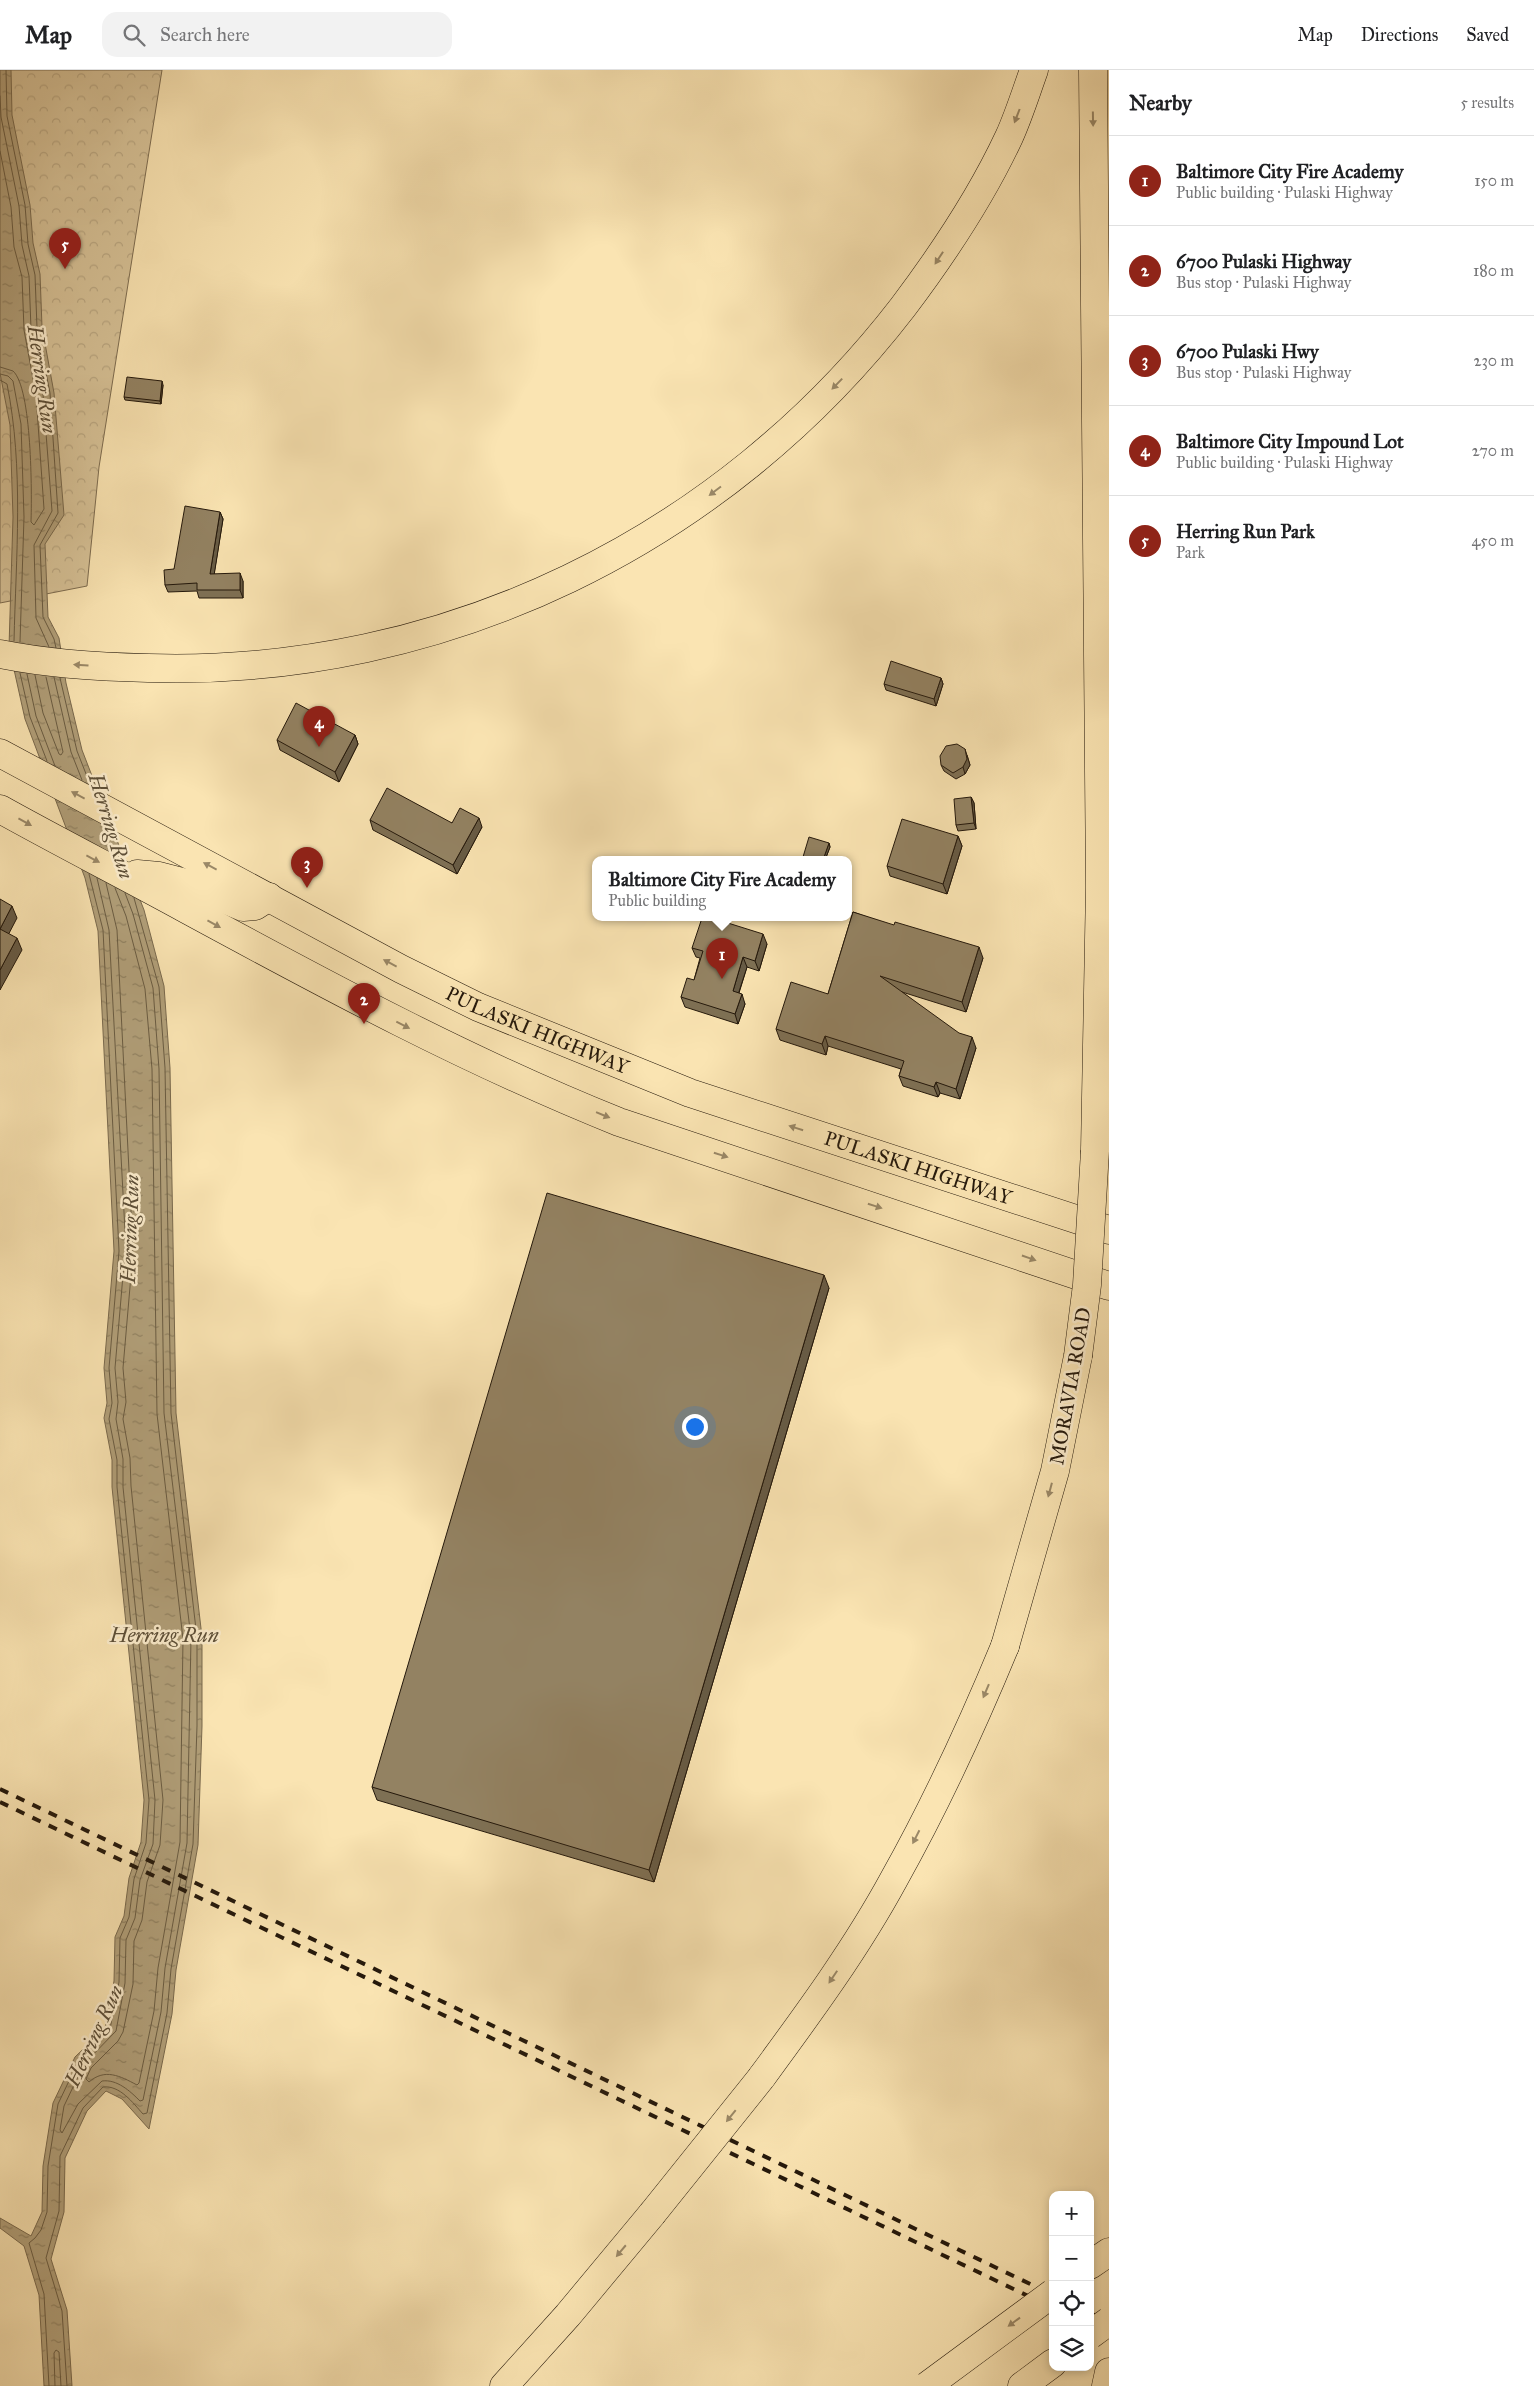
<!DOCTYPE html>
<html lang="en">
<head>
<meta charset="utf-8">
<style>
  :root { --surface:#fff; --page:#f2f2f2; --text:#202124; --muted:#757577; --line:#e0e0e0; --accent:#8f2418 }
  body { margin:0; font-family:"IM FELL Great Primer",serif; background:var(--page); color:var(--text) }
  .controls { position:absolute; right:15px; bottom:15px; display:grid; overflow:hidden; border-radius:10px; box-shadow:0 2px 8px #0003 }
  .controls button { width:45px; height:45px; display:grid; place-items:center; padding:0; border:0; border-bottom:1px solid var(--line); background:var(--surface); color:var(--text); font:25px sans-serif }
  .you { position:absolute; left:694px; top:1356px; width:18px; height:18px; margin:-12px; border:4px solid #fff; border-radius:50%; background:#1a73e8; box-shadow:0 0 0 8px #1a73e833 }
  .badge { display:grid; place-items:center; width:32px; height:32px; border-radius:50%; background:var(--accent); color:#fff; font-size:16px; font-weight:700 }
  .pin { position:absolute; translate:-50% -41px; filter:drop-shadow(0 1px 2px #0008) }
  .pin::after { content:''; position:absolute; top:26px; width:18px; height:15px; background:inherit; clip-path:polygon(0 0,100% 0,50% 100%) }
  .popup { position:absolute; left:592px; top:786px; width:260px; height:65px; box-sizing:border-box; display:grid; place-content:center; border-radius:10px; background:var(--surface); filter:drop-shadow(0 1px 4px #0005); font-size:16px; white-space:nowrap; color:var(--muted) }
  .popup b { font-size:19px; color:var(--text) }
  .popup::after { content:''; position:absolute; left:50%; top:100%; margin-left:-10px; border:10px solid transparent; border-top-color:var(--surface) }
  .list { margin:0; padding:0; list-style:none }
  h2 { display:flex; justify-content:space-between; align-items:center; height:65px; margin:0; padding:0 20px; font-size:21px }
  h2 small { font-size:16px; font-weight:400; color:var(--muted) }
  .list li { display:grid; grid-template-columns:32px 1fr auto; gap:15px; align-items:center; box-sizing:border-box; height:90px; padding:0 20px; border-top:1px solid var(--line) }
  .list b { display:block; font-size:19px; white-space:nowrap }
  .list p { margin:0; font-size:16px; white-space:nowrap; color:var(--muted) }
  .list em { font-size:16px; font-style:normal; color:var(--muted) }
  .icon { flex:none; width:28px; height:28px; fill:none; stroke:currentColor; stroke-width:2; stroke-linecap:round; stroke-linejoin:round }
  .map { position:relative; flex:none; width:1109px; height:2316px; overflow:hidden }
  header { display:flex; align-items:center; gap:30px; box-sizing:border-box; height:70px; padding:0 25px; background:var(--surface); border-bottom:1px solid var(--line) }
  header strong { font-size:24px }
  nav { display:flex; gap:28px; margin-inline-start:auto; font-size:18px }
  .search { width:350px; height:45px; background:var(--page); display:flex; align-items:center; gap:12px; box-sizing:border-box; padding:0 18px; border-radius:15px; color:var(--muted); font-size:19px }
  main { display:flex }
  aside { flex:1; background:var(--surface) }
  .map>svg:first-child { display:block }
  .forest { fill:url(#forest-crowns); stroke:#7d6c50 }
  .water { fill:url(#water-ripples); stroke:#79694d }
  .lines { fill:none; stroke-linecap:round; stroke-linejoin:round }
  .shore { stroke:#6a5c42; stroke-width:1 }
  .major-casing { stroke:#24180b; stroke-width:29 }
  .highway-casing { stroke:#24180b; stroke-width:29 }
  .major { stroke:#fae4b2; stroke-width:28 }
  .highway { stroke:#fae4b2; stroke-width:28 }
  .rail { stroke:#24180b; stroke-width:4; stroke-dasharray:9 9; stroke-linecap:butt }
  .major-bridge-casing { stroke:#24180b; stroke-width:29; stroke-linecap:butt }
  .highway-bridge-casing { stroke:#24180b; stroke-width:29; stroke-linecap:butt }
  .major-bridge { stroke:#fae4b2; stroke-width:28 }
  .highway-bridge { stroke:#fae4b2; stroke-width:28 }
  .wall { fill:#7e7054; stroke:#24180b }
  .shaded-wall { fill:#675b45; stroke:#24180b }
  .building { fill:#938262; stroke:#24180b }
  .oneway { fill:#9a8867 }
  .labels { text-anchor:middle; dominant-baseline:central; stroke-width:5; stroke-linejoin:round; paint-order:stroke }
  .street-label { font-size:20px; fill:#24180b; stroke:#fcedcd }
  .water-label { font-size:21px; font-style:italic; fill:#5c4e37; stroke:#fcedcd }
</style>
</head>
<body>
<header>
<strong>Map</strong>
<div class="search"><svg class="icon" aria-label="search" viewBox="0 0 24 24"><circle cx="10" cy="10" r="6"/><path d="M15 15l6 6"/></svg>Search here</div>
<nav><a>Map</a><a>Directions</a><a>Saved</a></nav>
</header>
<main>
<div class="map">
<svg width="1109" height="2316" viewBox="0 0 1109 2316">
  <defs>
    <pattern id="forest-crowns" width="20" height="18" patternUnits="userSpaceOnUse" patternTransform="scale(1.25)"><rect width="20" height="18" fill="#d6c196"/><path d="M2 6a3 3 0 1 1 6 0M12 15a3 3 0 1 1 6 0" fill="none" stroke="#b8a580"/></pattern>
    <pattern id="water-ripples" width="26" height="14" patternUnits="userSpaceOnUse" patternTransform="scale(1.25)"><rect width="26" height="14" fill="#b19f79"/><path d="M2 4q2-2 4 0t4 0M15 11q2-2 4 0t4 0" fill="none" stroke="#908161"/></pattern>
  </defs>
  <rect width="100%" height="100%" fill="#fae4b2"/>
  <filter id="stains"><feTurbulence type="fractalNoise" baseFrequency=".004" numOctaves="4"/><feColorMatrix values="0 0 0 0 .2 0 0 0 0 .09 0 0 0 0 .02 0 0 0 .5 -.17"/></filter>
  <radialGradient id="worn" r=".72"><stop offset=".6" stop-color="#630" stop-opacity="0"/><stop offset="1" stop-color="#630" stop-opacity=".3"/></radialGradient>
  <path class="forest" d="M 0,0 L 162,0 L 99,397 L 87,516 L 0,533 Z"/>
  <path class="water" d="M 0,0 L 11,0 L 12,45 L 30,135 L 33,173 L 40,204 L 42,257 L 54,323 L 64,445 L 45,474 L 48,547 L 59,568 L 66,613 L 82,680 L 144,840 L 164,916 L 170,998 L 176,1343 L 202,1567 L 202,1656 L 198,1775 L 176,1900 L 172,1944 L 149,2059 L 122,2029 L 106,2021 L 87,2041 L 65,2088 L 64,2142 L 51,2189 L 67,2240 L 72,2316 L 44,2316 L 39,2225 L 24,2176 L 0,2158 L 0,2148 L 31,2166 L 42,2142 L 43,2096 L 53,2033 L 75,1987 L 105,1958 L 114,1911 L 115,1867 L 124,1846 L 129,1808 L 141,1772 L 144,1730 L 112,1417 L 112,1390 L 104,1348 L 107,1333 L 104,1298 L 114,1181 L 98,861 L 85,808 L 25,649 L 9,577 L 13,447 L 10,355 L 0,303 Z"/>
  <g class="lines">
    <path class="shore" d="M 6,0 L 7,46 L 25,135 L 28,174 L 35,205 L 37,258 L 50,323 L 58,443 L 40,475 L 43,547 L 54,569 L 56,578
      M 0,26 L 1,47 L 19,136 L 22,175 L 29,206 L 31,259 L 43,324 L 52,441 L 34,475 L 36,548 L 49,577
      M 0,81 L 11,137 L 14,177 L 22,207 L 24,260 L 36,325 L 44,439 L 34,455 L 31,452 C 32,424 32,318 13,301 L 0,297
      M 0,304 L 8,306 L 13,311 L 21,354 L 24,447 L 20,572
      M 0,310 L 7,314 C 24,398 16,486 14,571
      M 20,603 L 30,647 L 47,691
      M 27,604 L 36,646 L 55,696
      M 35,605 L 43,643 L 59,684 L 61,685 L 63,682 L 46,607
      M 54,607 L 71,682 L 82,710
      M 60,608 L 77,681 L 90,714
      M 97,808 L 109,860 L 125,1161 L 125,1182 L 115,1298 L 118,1332 L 116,1349 L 123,1389 L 123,1417 L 155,1730 L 153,1774 L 140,1810 L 135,1848 L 126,1870 L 125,1913 L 116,1961 L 84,1994 L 64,2036 L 60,2060 L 62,2063 L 78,2034 L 102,2011 C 117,2009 130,2021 140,2031 L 143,2030 L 161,1942 L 165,1898 L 187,1773 L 191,1568 L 164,1343 L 159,999 L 153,918 L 133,844 L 125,823
      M 106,813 L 117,860 L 132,1161 L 133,1182 L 123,1298 L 126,1332 L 123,1349 L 130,1388 L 131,1416 L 163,1730 L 160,1775 L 147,1812 L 142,1850 L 134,1871 L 133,1914 L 123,1962 L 118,1971 L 91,1998 L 86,2009 L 89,2012 C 105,1998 120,2006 137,2015 L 139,2013 L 154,1941 L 158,1898 L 180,1772 L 183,1569 L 157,1344 L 152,999 L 145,919 L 126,846 L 115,818
      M 49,2316 L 44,2224 L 29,2173 L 35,2168 L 41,2160 L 47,2142 L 48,2096 L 58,2034 L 79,1990 L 110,1959 L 119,1912 L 120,1868 L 129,1847 L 134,1809 L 146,1773 L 149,1730 L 117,1417 L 117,1390 L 109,1349 L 112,1333 L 109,1298 L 119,1181 L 118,1161 L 103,860 L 89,804
      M 55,2316 L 54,2283 L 56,2280 L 59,2282 L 61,2316
      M 67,2316 L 62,2241 L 46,2188 L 59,2141 L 60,2086 L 83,2038 L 103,2017 C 120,2015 133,2033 143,2044 L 147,2043 L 167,1943 L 171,1899 L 193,1774 L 197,1656 L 197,1568 L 171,1343 L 165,998 L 159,917 L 134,828"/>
    <g class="major-casing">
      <g id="major">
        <path d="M 1093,0 L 1100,817 L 1095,1081"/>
        <path d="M 0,584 C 49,594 98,597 148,598 C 444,607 723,471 903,237 C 943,184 981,127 1009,67 C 1019,45 1026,22 1034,0"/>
        <path id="s1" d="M 0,683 L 401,899 L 478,937 L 690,1023 L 1109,1160"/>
        <path d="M 0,739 C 61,773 124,805 186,839 C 328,916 469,992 619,1052 L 1109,1216"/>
        <path d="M 137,804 L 159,806 L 186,813 L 243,837 L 255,836 L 269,827"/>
        <path d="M 1005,1576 L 1055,1401 L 1078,1286"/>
      </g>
    </g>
    <g class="highway-casing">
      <path id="highway" d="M 761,2008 C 808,1944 856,1879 894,1809 C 936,1734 972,1656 1005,1576
        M 1090,2195 L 1109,2182
        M 504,2316 L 568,2245 L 652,2144
        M 1022,2316 L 1053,2293
        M 1106,2316 L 1109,2302"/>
    </g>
    <use href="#major" class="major"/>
    <use href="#highway" class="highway"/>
    <path class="rail" d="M 0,1719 L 1053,2225
      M 0,1732 L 1053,2238
      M 1090,2243 L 1109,2252
      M 1090,2256 L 1109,2265"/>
    <g class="major-bridge-casing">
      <path id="major-bridge" d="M 1078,1286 L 1087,1215 L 1095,1081"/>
    </g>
    <g class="highway-bridge-casing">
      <path id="highway-bridge" d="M 652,2144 L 761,2008
        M 1090,2265 L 1109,2251
        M 927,2316 L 1053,2223"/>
    </g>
    <use href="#major-bridge" class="major-bridge"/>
    <use href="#highway-bridge" class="highway-bridge"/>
  </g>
  <path class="wall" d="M 163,315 L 161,334 L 125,330 L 124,327 Z
    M 220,442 L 223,449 L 214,504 L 243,511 L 243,528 L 199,528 L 197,521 L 168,522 L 165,515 L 174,499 Z
    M 941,608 L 943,614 L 936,636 L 886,620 L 884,614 Z
    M 355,665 L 358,674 L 339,712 L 280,680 L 277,670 Z
    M 967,685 L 970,695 L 965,704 L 956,709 L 944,701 L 941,695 Z
    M 971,727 L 974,733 L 976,759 L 958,761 L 956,755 Z
    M 370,750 L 452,753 L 482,757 L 457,804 L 373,760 Z
    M 958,766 L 962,776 L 947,824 L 890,806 L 887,796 Z
    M 829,773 L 830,777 L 825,790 L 804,790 L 803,787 Z
    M 853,842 L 983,888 L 966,942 L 902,922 L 976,978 L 960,1029 L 940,1023 L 938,1027 L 903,1016 L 899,1006 L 901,999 L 828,976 L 826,985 L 780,970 L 776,959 L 828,924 Z
    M 767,874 L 759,901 L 747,897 L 739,923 L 745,934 L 738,954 L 685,937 L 681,927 L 694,910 L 700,888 L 696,887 L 692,878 Z
    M 829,1218 L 654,1812 L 377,1730 L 372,1717 Z"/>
  <path class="shaded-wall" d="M 162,311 L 163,315 L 161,334 L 160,331 Z
    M 220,442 L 223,449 L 213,512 L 210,504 Z
    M 240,503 L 243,511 L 243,528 L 240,520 Z
    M 941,608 L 943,614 L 936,636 L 934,629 Z
    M 355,665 L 358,674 L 339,712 L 335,702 Z
    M 965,679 L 970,695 L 965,704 L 963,697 Z
    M 971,727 L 974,733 L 976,759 L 974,753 Z
    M 479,748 L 482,757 L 457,804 L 453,795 Z
    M 958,766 L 962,776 L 947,824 L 943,814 Z
    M 829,773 L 830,777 L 825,790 L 823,790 Z
    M 12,836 L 17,848 L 5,871 L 0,859 Z
    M 763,864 L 767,874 L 759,901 L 755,891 Z
    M 17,868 L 22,880 L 0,920 L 0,900 Z
    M 979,877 L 983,888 L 966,942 L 962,932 Z
    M 743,887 L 747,897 L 736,931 L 733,921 Z
    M 742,924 L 745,934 L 738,954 L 735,944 Z
    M 825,966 L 828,976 L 826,985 L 822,974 Z
    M 972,967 L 976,978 L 960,1029 L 956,1019 Z
    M 936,1012 L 940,1023 L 938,1027 L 934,1017 Z
    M 824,1205 L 829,1218 L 654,1812 L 649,1800 Z"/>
  <path class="building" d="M 127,307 L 162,311 L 160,331 L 124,327 Z
    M 185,436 L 220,442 L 210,504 L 240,503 L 240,520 L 197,520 L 197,513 L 165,515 L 164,500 L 174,499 Z
    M 891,591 L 941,608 L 934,629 L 884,614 Z
    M 296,633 L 355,665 L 335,702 L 277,670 Z
    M 957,674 L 965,679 L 967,689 L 963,697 L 953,703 L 941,695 L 940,686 L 946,676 Z
    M 387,718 L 452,753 L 460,738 L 479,748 L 453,795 L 370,750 Z
    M 971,727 L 974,753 L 956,755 L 954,729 Z
    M 902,749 L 958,766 L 943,814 L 887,796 Z
    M 809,767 L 829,773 L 823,790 L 814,790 L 803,787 Z
    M 0,829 L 12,836 L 0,859 L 17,868 L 0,900 Z
    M 853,842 L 894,855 L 895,852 L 979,877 L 962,932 L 880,906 L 959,963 L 972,967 L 956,1019 L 936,1012 L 934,1017 L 899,1006 L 904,991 L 825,966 L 822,974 L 776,959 L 791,912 L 828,924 Z
    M 702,848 L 712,848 L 763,864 L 755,891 L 743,887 L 733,921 L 742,924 L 735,944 L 681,927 L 687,908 L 694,910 L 703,881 L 692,878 Z
    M 547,1123 L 824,1205 L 649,1800 L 372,1717 Z"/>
  <defs><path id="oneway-solid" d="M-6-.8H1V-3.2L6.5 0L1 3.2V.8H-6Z" transform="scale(1.25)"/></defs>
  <g class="oneway">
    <use href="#oneway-solid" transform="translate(1017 46) rotate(111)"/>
    <use href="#oneway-solid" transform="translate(1093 49) rotate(89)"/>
    <use href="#oneway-solid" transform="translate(939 188) rotate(123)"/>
    <use href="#oneway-solid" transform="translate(837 314) rotate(134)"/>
    <use href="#oneway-solid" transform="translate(715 421) rotate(143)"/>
    <use href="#oneway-solid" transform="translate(81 595) rotate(-176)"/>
    <use href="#oneway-solid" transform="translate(78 725) rotate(-152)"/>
    <use href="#oneway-solid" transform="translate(25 752) rotate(29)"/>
    <use href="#oneway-solid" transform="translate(93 789) rotate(28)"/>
    <use href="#oneway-solid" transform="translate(210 796) rotate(-152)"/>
    <use href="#oneway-solid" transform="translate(214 854) rotate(29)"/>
    <use href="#oneway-solid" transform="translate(390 893) rotate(-152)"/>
    <use href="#oneway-solid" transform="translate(403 955) rotate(27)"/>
    <use href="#oneway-solid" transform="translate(603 1045) rotate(22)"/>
    <use href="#oneway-solid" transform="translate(796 1058) rotate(-162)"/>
    <use href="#oneway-solid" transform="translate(721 1085) rotate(18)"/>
    <use href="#oneway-solid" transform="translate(875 1136) rotate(18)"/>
    <use href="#oneway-solid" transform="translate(1029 1188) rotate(19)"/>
    <use href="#oneway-solid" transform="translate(1050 1420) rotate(105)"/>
    <use href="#oneway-solid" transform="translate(986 1621) rotate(113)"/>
    <use href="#oneway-solid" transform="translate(916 1767) rotate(117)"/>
    <use href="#oneway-solid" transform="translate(833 1907) rotate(124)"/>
    <use href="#oneway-solid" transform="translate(731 2046) rotate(129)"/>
    <use href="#oneway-solid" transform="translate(621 2181) rotate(130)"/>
    <use href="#oneway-solid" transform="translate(1014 2252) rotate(144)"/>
  </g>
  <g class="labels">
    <g class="street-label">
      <text stroke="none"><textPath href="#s1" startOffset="605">PULASKI HIGHWAY</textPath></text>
      <text stroke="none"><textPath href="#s1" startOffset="1010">PULASKI HIGHWAY</textPath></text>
      <text transform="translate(1070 1316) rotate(-80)">MORAVIA ROAD</text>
    </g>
    <g class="water-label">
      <text transform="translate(42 309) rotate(82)">Herring Run</text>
      <text transform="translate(111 756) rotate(73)">Herring Run</text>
      <text transform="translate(130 1159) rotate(-88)">Herring Run</text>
      <text x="164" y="1565">Herring Run</text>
      <text transform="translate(94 1966) rotate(-65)">Herring Run</text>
    </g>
  </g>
  <rect width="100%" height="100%" filter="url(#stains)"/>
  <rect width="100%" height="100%" fill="url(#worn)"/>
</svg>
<div class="controls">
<button>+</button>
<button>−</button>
<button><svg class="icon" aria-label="locate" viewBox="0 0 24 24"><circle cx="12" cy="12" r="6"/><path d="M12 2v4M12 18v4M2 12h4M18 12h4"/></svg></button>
<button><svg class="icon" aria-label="layers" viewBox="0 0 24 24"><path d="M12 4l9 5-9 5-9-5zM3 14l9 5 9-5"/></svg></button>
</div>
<div class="you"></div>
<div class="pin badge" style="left:722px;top:909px">1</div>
<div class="popup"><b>Baltimore City Fire Academy</b>Public building</div>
<div class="pin badge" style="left:364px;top:954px">2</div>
<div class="pin badge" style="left:307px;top:818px">3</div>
<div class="pin badge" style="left:319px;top:677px">4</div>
<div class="pin badge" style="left:65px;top:199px">5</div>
</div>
<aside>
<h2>Nearby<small>5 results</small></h2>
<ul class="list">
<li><span class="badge">1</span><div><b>Baltimore City Fire Academy</b><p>Public building · Pulaski Highway</p></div><em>150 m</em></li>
<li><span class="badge">2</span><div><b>6700 Pulaski Highway</b><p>Bus stop · Pulaski Highway</p></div><em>180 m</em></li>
<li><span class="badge">3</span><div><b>6700 Pulaski Hwy</b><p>Bus stop · Pulaski Highway</p></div><em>230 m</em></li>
<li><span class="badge">4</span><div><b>Baltimore City Impound Lot</b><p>Public building · Pulaski Highway</p></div><em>270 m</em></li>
<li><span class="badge">5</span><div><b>Herring Run Park</b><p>Park</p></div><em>450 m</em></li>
</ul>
</aside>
</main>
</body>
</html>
